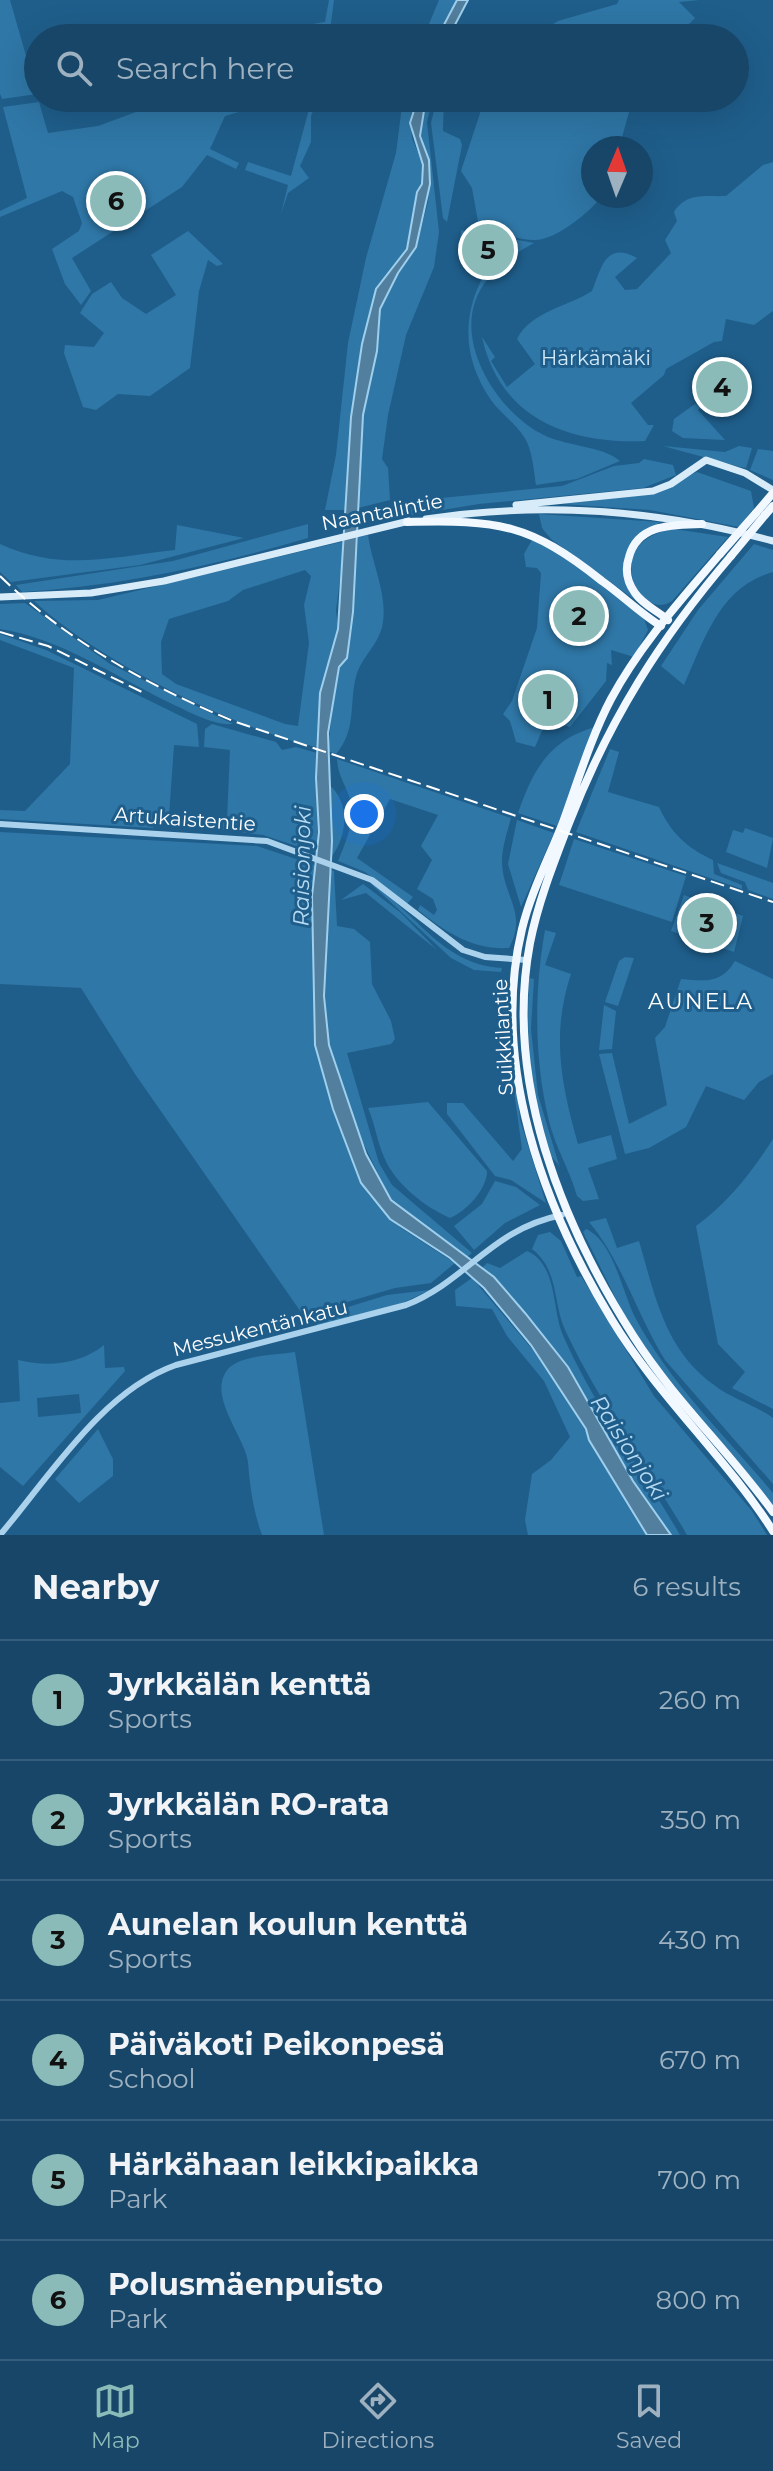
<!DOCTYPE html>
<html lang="en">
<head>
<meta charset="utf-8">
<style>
  :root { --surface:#174668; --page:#204d6e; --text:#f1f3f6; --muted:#9eb1c0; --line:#365e7c; --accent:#8bbbb9 }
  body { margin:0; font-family:Montserrat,sans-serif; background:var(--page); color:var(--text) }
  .compass { position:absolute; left:581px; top:136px; width:72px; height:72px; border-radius:50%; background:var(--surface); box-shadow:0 8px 32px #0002; rotate:2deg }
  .you { position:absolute; left:364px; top:814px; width:28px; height:28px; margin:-20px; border:6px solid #fff; border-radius:50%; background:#1a73e8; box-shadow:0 0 0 12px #1a73e833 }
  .badge { display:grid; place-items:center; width:52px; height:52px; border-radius:50%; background:var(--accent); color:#111; font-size:26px; font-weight:700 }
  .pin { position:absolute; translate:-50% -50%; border:4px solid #fff; box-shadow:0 2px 8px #0006 }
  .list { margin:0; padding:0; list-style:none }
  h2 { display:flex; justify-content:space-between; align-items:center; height:104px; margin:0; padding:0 32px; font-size:34px }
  h2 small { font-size:26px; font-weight:400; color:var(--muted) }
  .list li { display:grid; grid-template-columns:52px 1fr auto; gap:24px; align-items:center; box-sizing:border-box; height:120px; padding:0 32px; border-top:2px solid var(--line) }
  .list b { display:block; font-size:30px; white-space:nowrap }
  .list p { margin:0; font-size:26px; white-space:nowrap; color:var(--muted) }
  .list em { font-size:26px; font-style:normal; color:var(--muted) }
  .icon { flex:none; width:44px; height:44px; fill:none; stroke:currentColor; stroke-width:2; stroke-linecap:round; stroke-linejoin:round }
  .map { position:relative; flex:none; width:773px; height:1535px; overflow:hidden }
  .search { position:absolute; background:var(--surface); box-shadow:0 8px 32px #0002; left:24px; right:24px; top:24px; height:88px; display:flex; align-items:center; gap:20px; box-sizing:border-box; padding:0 28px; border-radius:44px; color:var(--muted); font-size:30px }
  .sheet { height:824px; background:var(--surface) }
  nav { display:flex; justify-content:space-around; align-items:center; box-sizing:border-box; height:112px; border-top:2px solid var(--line); background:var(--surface); font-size:22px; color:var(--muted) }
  nav a { display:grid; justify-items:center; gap:4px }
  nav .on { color:var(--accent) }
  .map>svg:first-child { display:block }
  .green { fill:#2f77a7; fill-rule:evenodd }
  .water { fill:#527f9e; stroke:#9fcfed; stroke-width:2 }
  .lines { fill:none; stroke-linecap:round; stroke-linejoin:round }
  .tertiary { stroke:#abd2ec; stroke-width:6 }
  .secondary { stroke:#d7ebf9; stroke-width:7 }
  .primary { stroke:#f1f8ff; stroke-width:8 }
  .rail { stroke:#fff; stroke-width:2; stroke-dasharray:14 6; stroke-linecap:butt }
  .primary-bridge { stroke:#f1f8ff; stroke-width:8 }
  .labels { text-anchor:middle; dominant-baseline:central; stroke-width:6; stroke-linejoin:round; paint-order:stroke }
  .park-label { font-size:20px; fill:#d1e9f9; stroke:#1f5e8b }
  .street-label { font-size:20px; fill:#fff; stroke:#1f5e8b }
  .water-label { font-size:22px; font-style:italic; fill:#b7dbf3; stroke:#1f5e8b }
  .neighbourhood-label { font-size:22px; letter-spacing:2px; fill:#fff; stroke:#1f5e8b }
</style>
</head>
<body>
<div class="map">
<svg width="773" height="1535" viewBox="0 0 773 1535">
  <rect width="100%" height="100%" fill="#1f5e8b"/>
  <path class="green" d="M 0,0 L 10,0 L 37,94 L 2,99 L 0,94 Z
    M 329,0 L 334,0 L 329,38 L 288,38 L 288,28 L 325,22 Z
    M 439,0 L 457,0 L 437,38 L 423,38 Z
    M 619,0 L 699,0 L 679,2 L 695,18 L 675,38 L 531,38 L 558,21 L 617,4 Z
    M 174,98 L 236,98 L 239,112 L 225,116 L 210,149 L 239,163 L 236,169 L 207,155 L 182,187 L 72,258 L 91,291 L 81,305 L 65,284 L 52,249 L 79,231 L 82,223 L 73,197 L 62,191 L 0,217 L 0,211 L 27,198 L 3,107 L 39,102 L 48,133 L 98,126 Z
    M 312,98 L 318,98 L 311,116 L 311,142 L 300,166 L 309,178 L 288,193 L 281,214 L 288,185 L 245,170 L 248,162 L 291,176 Z
    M 403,98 L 418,98 L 411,116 L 412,138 L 423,165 L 422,184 L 417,192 L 407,249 L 376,289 L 362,344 L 351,417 L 347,510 L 325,510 L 336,455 L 348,343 L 366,258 L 396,153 Z
    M 426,98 L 433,98 L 427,122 L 439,232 L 434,267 L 406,335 L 388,415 L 382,459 L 388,468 L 390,500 L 358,508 L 363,415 L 380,327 L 380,309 L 398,273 L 416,247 L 428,202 L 430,170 L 420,136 Z
    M 437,98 L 444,98 L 443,131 L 460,139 L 462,145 L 447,222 L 443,218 L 431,123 Z
    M 485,98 L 637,98 L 631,105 L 619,148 L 593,148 L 593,196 L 602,196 C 590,212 556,240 535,240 C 517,240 496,231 479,227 L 472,188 L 461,171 Z
    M 773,162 L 773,311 L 754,325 L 726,319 L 722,341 L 714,342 L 666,369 L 664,375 L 631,403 L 648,425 L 654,425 L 645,441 C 569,444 500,419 482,337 L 495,357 L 491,361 L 507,387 L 535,364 L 517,339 C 531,311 568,307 592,291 C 601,270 605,240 637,258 L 615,277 L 625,290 L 637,289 L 671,253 L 665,240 L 677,221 L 674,212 C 687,192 704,197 726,196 L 763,165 Z
    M 461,230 L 534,243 C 510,256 484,275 475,302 C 459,349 498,409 538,432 C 563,447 602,445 620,461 L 577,479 L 536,485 C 534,471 532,448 524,437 C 515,423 500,413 491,400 C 464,361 461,318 483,277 L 460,252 Z
    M 188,231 L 223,264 L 217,266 L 208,260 L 199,291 L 190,368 L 150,396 L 118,394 L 96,410 L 83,407 L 64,353 L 65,345 L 94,347 L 104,333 L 80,313 L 92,294 L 111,282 L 122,298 L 146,314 L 176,295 L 151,255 Z
    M 695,404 L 701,407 L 698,410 L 725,440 L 683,438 L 672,431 L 674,419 Z
    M 663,446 L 725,452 L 739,446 L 752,448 L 746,468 L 740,467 Z
    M 758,449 L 773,451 L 773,480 L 750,470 Z
    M 644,459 L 673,465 L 676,475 L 643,488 L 479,504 L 375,521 L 372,509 L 431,499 L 562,486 L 614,466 L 639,463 Z
    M 697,472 L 751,491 L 754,508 L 739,527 L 650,510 L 562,504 L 643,495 Z
    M 539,514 L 660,522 C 632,545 612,569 638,602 L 551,539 L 542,528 Z
    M 308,524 L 308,538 C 213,566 121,586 22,592 L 16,585 L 173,561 Z
    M 177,525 L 244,538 L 140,565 L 11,582 L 0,572 L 0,544 C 61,572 110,557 175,550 Z
    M 674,529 L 728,537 L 672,601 C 639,624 599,540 674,529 Z
    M 368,535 C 372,565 389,597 382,627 C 378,645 360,659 356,677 C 349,702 357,730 336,754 L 328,751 L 335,681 L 352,614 L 358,537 Z
    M 533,538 L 574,562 L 644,619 L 648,630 L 634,657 L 611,650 L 612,665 L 607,663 L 606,681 L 570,727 L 547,719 L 535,747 L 516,742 L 510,721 L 503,714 L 512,701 L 537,628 L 541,573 L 537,568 L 526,567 L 524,554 Z
    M 345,541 L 336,610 L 338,629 L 317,747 C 234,729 96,659 34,601 L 98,600 ZM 305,570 L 311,576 L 304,605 L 309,643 L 298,726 L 285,724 L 176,684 L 162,674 L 161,642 L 169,619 L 228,601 L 243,590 Z
    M 754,544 L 773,550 L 773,572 C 720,586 704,640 684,685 L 661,666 L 698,610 Z
    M 25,603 L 110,664 L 233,724 C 212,726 184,709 164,700 C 112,674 58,638 0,629 L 0,604 Z
    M 0,634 L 46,650 L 197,724 L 199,747 L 174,745 L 169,817 L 173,818 L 172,825 L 155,824 L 153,828 L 0,819 L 0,810 L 25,811 L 70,764 L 74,668 L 0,640 Z
    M 212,724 L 276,742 L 282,750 L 296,747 L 317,753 L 318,853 L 263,835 L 223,830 L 223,820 L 227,820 L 230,750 L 204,747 L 205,729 Z
    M 595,727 L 557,826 L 518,813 C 533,770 549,740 595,727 Z
    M 610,749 L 619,752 L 608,792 L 659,807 C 671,833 687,848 713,860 L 714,874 L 742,885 L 742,889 L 576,832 Z
    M 337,759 L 511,818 C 507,833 502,847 502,862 C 503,897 528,913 509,948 C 473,950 447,933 418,910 L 420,905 L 434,915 L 437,910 L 433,899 L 417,889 L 432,860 L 421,846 L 438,815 L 390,799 L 357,858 L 413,897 L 407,904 L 365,872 L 338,861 C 346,842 357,817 349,796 C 344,782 338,775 337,759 Z
    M 328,784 C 350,801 348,835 332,856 Z
    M 517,820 L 554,833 L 521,907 L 508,864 Z
    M 745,828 L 773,838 L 767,868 L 726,852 L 733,830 L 743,833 Z
    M 0,832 L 257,846 L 317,866 L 312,896 L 315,1044 L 333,1109 L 361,1183 L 369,1195 L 401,1228 L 455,1263 L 431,1283 L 395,1288 L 303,1315 L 135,1074 L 81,988 L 0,984 Z
    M 574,839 L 686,876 L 672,922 L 559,885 Z
    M 717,863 L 773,883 L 773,899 L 748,890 L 745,882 L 721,873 Z
    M 330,870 L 334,871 L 337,926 L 354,929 L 370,942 L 372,984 L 391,1021 L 395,1039 L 391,1044 L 347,1053 L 379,1163 L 392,1185 L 472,1253 L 467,1257 L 391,1200 L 355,1126 L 329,1045 L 324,996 Z
    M 369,882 C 417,912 440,964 502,968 L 501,972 L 474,970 L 451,958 Z
    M 363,884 L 401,913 L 437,950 L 366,893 L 341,900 Z
    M 684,895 L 743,916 L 734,952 L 671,931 Z
    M 545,930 L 556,933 L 545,965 L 571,974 C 551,1034 561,1084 578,1144 L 611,1135 L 617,1159 L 588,1168 L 599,1199 L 583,1201 L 577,1196 C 570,1170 555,1147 549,1121 C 534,1059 534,992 545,930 Z
    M 625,957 L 634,958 L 618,1006 L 605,1002 L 619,961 Z
    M 735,961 L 773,979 L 773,1074 L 759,1082 L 744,1100 L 706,1086 L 686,1127 L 649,1148 L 625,1154 L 599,1054 L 612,1053 L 629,1124 L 667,1105 L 655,1038 L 665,1027 L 681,979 C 706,981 721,984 735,961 Z
    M 529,978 L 534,979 L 531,1029 L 538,1095 L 560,1168 C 557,1160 552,1160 547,1150 C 527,1102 527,1030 529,978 Z
    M 604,1005 L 616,1011 L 612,1049 L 599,1050 Z
    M 503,1011 L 508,1011 L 511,1025 L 520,1120 L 546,1203 L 511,1180 L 495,1176 L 447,1114 L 447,1103 L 463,1103 L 513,1161 L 522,1149 Z
    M 428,1102 L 487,1171 C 487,1189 467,1211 450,1218 C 425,1207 395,1184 384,1157 C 377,1141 375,1124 368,1108 Z
    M 773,1139 L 773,1409 L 732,1388 L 745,1372 L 718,1344 L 696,1226 C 729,1202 751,1173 773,1139 Z
    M 495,1181 L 516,1187 L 540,1205 L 505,1223 L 474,1250 L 454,1226 L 482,1204 Z
    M 606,1218 L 617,1248 L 639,1241 C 655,1296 665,1350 714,1385 C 732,1399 755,1405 773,1418 L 773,1484 L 665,1360 C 637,1315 622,1261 589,1222 Z
    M 586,1229 C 614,1241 622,1293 636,1319 C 671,1385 726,1436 773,1493 L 773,1507 L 654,1361 L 623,1313 L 583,1232 Z
    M 550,1232 L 561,1241 L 577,1277 L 581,1276 L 654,1396 L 752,1511 L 767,1535 L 687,1535 C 647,1466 600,1404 566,1332 C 552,1303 560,1271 532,1249 L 538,1235 Z
    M 527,1251 C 557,1264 552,1307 562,1333 C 593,1405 641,1467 680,1535 L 671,1535 L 633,1481 L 568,1367 L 494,1277 L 482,1268 L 487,1263 L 500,1268 Z
    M 472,1278 L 550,1370 L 647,1535 L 528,1535 L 525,1520 L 532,1474 L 551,1460 L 570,1437 L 544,1381 L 507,1336 L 492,1309 L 456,1306 L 455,1290 Z
    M 430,1290 L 394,1307 L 317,1327 L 316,1317 L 387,1295 Z
    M 104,1345 L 105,1368 L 124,1367 L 125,1371 L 23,1486 L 0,1467 L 0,1403 L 20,1401 L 18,1360 C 48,1367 79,1365 104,1345 ZM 79,1394 L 81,1413 L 38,1417 L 37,1398 Z
    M 295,1352 L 324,1535 L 262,1535 C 253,1511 250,1487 248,1462 C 245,1436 205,1394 229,1368 C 242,1355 277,1355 295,1352 Z
    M 98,1429 L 113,1459 L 113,1476 L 79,1503 L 55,1479 Z"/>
  <path class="water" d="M 457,0 L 468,0 L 448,38 L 437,38 Z
    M 418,98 L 426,98 L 420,136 L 429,160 L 430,184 L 416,247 L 398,273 L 380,309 L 377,351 L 363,415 L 353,612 L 347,658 L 339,667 L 328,733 L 332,841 L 324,996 L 329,1045 L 366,1154 L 391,1200 L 494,1277 L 525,1313 L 568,1367 L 633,1481 L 671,1535 L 647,1535 L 589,1440 L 586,1429 L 531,1345 L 484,1288 L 450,1258 L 390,1219 L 361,1183 L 333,1109 L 315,1045 L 312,896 L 319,832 L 316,778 L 320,693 L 338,629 L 351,417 L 362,344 L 376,289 L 407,249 L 417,192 L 422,184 L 423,165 L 410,123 Z"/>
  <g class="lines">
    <path class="tertiary" d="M 0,824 L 267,841 L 372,880 L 463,950 L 485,957 L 527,960
      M 0,1535 C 50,1476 102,1391 176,1365 L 406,1305 C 467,1281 491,1229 562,1215"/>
    <path class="secondary" d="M 516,505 L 653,491 L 671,484 L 706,460 L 745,473 L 773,490
      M 426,519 C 543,501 659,510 773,541
      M 0,597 L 91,593 L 164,581 L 409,521"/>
    <path class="primary" d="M 756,513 L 773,493
      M 765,515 L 773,506
      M 407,522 C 499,520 529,523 602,581 C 622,595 641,614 661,626
      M 720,554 C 681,600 640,645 611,699 C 591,737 578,781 563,822 C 549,858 531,892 522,929 C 490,1063 543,1207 612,1320 C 658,1396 725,1456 773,1531
      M 731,556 C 660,639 609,720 569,823 C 554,862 538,902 530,943 C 504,1081 561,1223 634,1337 C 674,1400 730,1452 773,1512
      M 668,620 C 658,611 643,605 635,593 C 627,582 625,569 629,557 C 638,523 674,525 702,524"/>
    <path class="rail" d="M 0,576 C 67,641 147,685 233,721 L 773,902
      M 0,632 L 48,646 L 146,694"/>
    <path class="primary-bridge" d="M 720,554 L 756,513
      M 731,556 L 765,515"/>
  </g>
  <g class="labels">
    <g class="park-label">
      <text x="596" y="358">Härkämäki</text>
    </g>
    <g class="street-label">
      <text transform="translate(382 512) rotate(-11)">Naantalintie</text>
      <text transform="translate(185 819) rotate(4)">Artukaistentie</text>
      <text transform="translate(503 1037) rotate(-93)">Suikkilantie</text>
      <text transform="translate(260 1328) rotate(-14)">Messukentänkatu</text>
    </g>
    <g class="water-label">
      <text transform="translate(302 866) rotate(-89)">Raisionjoki</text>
      <text transform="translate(629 1448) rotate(57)">Raisionjoki</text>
    </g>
    <g class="neighbourhood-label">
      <text x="701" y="1001">AUNELA</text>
    </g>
  </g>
</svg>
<svg class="compass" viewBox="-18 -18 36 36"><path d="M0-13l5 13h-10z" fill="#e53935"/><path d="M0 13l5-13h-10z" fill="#9eb1c0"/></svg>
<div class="you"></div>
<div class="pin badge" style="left:548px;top:700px">1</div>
<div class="pin badge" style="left:579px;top:616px">2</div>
<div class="pin badge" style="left:707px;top:923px">3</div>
<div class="pin badge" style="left:722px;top:387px">4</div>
<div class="pin badge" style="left:488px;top:250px">5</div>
<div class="pin badge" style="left:116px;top:201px">6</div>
<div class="search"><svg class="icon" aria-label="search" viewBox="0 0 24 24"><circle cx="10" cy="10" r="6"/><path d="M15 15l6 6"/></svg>Search here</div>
</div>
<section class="sheet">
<h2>Nearby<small>6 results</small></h2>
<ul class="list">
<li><span class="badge">1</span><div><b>Jyrkkälän kenttä</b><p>Sports</p></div><em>260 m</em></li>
<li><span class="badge">2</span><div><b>Jyrkkälän RO-rata</b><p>Sports</p></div><em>350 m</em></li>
<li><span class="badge">3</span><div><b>Aunelan koulun kenttä</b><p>Sports</p></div><em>430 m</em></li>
<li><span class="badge">4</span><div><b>Päiväkoti Peikonpesä</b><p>School</p></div><em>670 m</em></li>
<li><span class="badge">5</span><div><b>Härkähaan leikkipaikka</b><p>Park</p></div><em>700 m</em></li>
<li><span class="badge">6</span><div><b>Polusmäenpuisto</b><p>Park</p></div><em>800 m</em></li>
</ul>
</section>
<nav>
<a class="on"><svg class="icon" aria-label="map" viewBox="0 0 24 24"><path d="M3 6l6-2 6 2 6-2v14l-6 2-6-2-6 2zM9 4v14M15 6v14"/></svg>Map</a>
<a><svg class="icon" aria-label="directions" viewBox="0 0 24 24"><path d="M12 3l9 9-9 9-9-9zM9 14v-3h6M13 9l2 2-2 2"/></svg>Directions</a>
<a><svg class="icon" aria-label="saved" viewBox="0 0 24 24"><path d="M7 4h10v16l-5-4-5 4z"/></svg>Saved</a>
</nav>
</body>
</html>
